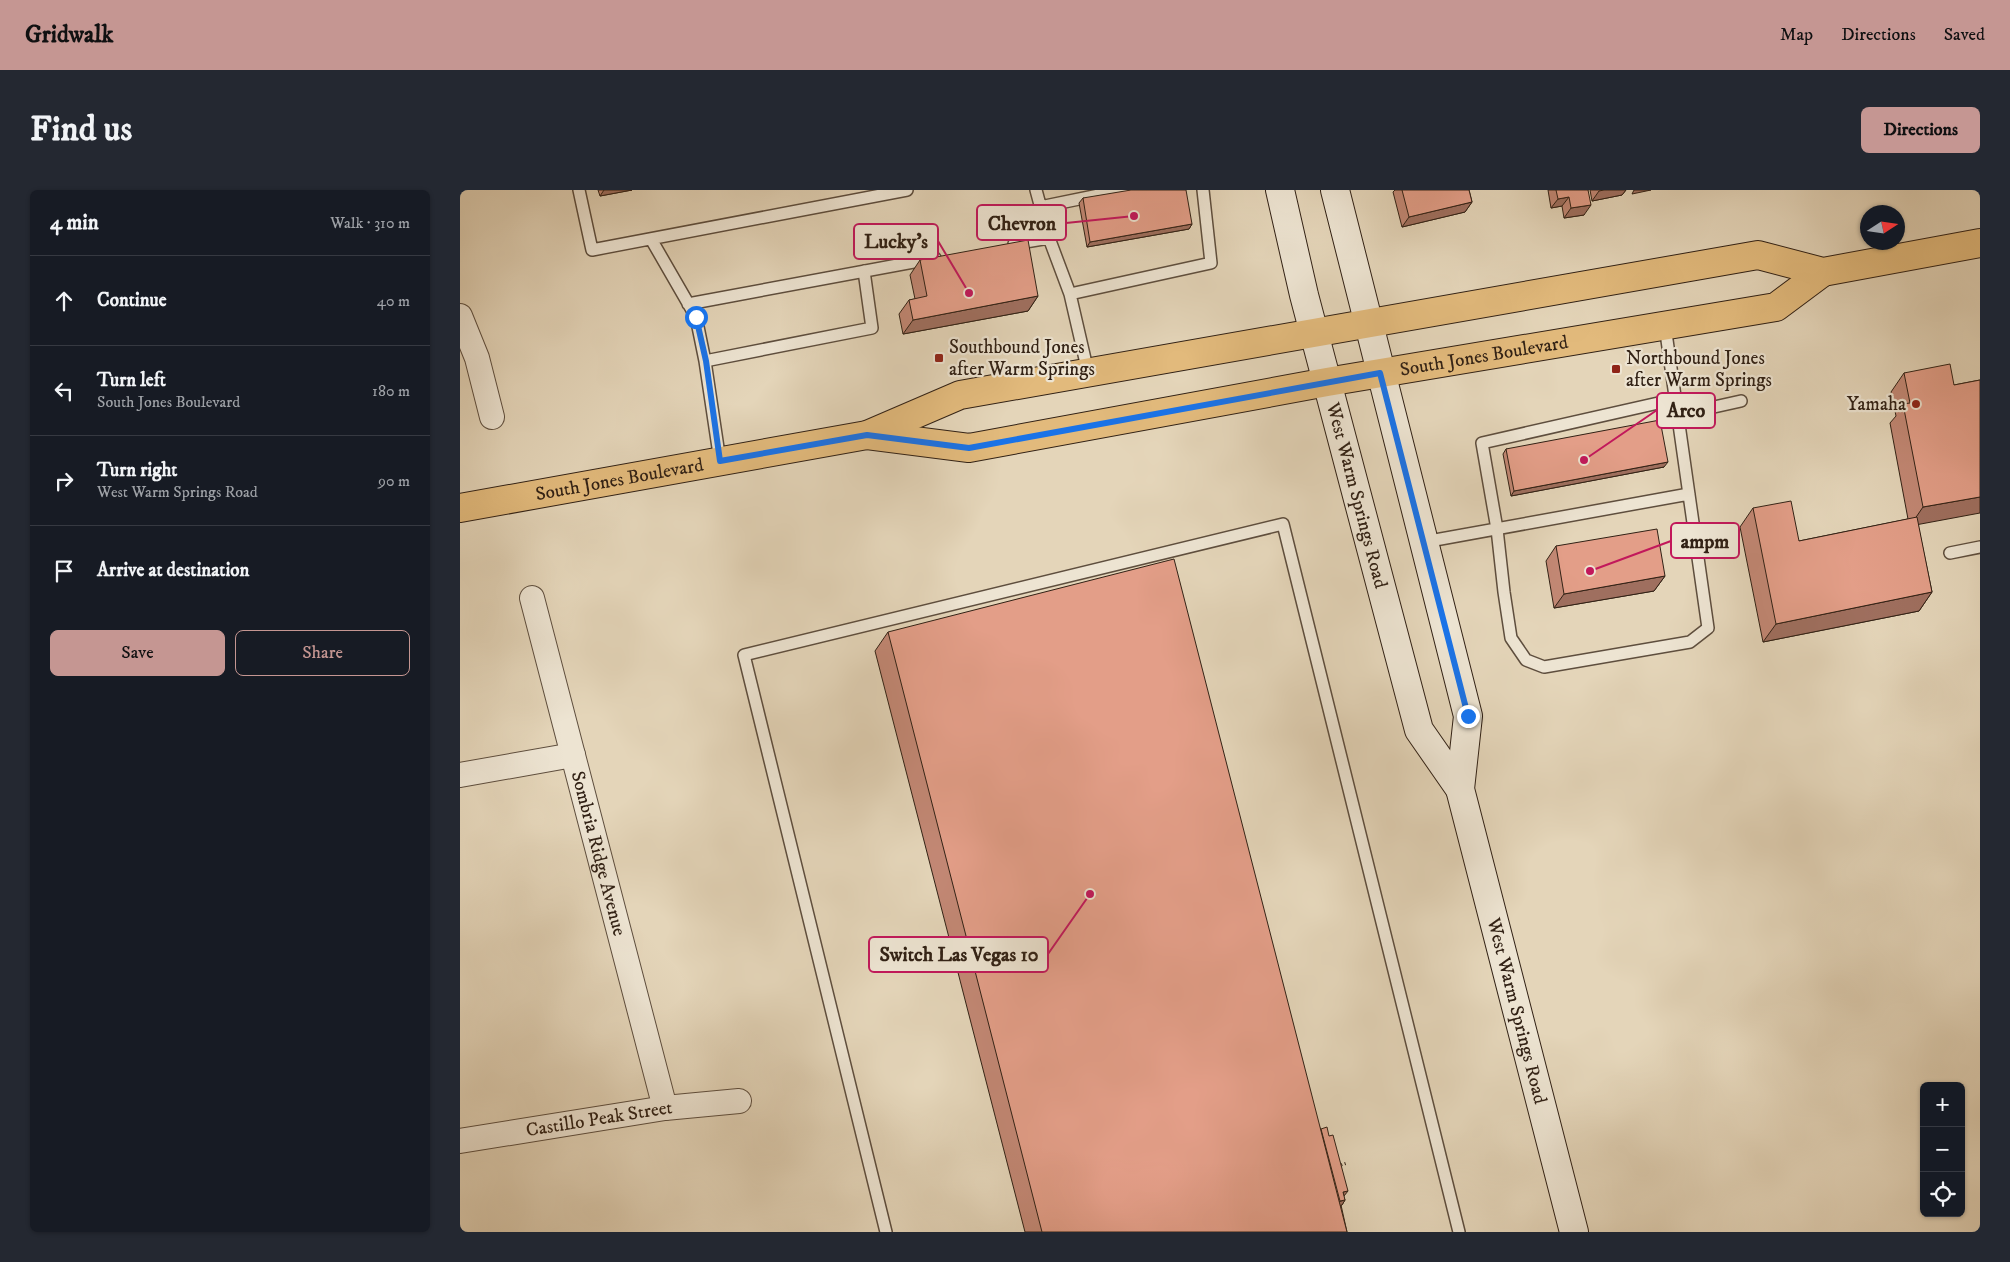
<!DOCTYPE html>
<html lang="en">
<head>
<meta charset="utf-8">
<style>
  :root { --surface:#171b24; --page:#242831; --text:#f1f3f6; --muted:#9ea1a6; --line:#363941; --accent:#c59692 }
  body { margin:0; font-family:"IM FELL DW Pica",serif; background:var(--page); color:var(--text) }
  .controls { position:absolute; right:15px; bottom:15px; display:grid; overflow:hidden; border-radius:8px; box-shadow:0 1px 4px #0004 }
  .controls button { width:45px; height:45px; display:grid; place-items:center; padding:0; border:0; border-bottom:1px solid var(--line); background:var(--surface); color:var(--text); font:25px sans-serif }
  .compass { position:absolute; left:1400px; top:15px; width:45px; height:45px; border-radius:50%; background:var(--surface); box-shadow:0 1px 4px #0004; rotate:78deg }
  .stop { position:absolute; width:15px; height:15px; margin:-11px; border:4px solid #1a73e8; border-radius:50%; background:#fff }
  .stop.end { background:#1a73e8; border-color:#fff; box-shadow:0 1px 5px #0008 }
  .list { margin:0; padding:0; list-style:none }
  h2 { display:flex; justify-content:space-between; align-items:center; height:65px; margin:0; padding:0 20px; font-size:21px }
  h2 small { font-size:16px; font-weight:400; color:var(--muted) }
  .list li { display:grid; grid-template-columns:32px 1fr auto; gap:15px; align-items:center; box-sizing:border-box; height:90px; padding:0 20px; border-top:1px solid var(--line) }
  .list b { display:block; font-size:19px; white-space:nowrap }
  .list p { margin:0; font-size:16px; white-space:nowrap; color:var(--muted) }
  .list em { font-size:16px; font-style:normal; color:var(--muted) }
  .actions { display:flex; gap:10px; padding:15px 20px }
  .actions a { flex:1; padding:11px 0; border:1px solid var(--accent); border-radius:8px; text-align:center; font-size:18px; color:var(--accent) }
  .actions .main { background:var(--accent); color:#111 }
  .icon { flex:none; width:28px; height:28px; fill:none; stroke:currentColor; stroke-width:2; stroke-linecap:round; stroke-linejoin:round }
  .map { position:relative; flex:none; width:1520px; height:1042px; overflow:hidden; border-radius:8px }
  header { display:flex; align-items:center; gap:30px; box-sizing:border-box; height:70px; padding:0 25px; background:var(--accent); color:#111 }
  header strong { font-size:24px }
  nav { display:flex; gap:28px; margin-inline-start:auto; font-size:18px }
  .intro { display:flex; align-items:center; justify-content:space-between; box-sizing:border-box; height:120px; padding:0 30px }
  h1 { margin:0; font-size:35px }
  .button { padding:12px 22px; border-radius:8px; background:var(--accent); color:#111; font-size:18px; font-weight:700 }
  main { display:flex; gap:30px; padding:0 30px }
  aside { flex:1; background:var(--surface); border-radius:8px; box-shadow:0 1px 4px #0004 }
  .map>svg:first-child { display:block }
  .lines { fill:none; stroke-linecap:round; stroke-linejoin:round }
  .lane-casing { stroke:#5e4e3e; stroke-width:14 }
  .street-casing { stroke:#5e4e3e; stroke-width:26 }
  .secondary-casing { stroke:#312115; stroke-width:30 }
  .primary-casing { stroke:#312115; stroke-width:30 }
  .path { stroke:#312115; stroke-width:3; stroke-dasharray:1 2.5; stroke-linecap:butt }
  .lane { stroke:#ede4d2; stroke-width:11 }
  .street { stroke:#ede4d2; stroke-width:24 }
  .secondary { stroke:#ede4d2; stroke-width:28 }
  .primary { stroke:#e2ba7c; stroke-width:28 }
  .wall { fill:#c38875; stroke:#312115 }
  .shaded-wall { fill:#9f6f5f; stroke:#312115 }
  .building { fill:#e39e88; stroke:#312115 }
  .route { stroke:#1a73e8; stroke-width:6 }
  .poi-dot { fill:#8f2418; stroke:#ede4d2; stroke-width:2 }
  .labels { text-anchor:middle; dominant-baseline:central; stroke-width:4.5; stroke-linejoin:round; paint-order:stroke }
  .poi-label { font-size:19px; fill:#312115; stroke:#ede4d2; text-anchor:start }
  .street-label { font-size:19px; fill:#312115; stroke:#ede4d2 }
  .leader { fill:none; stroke:#c2185b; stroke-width:2 }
  .callout-dot { fill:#c2185b; stroke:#ede4d2; stroke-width:2 }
  .callout { fill:#ede4d2; stroke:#c2185b; stroke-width:2 }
  .callout-label { font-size:20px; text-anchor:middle; font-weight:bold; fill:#312115 }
</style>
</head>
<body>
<header>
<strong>Gridwalk</strong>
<nav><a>Map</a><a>Directions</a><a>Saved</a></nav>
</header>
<div class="intro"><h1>Find us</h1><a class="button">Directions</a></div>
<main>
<aside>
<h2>4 min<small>Walk · 310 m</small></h2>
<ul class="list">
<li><svg class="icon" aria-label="ahead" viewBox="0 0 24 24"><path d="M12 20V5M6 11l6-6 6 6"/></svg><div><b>Continue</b></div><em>40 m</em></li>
<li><svg class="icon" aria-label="left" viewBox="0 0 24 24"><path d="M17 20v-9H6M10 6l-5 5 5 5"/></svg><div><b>Turn left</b><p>South Jones Boulevard</p></div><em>180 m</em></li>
<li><svg class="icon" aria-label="right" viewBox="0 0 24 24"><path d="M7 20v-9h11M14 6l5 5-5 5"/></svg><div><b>Turn right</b><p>West Warm Springs Road</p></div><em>90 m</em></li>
<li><svg class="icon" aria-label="arrive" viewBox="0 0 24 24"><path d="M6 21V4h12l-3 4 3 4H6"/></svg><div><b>Arrive at destination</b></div></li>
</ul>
<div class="actions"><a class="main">Save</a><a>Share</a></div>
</aside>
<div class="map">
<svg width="1520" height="1042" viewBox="0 0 1520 1042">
  <rect width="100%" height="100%" fill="#e4d5b9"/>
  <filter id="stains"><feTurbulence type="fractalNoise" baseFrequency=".004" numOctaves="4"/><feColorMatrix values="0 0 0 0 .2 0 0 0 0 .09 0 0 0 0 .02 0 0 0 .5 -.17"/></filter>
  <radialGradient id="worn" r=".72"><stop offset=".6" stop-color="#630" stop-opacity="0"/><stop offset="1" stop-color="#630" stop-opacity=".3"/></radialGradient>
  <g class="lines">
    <g class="lane-casing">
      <path id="lane" d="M 119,0 L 132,60 L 447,0
        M 576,0 L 589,48 L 610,104 L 628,182
        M 580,17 L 663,0
        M 191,49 L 236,127 L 245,171 L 260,271
        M 554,54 L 589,48
        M 610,104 L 751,73 L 743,0
        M 228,114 L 475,68
        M 1205,136 L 1248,438 L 1230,452 L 1084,477 L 1066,470 L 1051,448 L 1044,402 L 1037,339 L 1022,253 L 1216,209
        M 245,171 L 412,138 L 404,81
        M 1218,225 L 1281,211
        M 964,352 L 1229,304
        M 1490,363 L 1520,357
        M 426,1042 L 284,465 L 823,334 L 999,1042"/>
    </g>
    <g class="street-casing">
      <g id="street">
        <path d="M 0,126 L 17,168 L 32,227"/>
        <path id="s1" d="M 72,408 L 205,918"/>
        <path d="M 0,585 L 113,565"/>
        <path id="s2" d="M 0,951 L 205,918 L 279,911"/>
      </g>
    </g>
    <g class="secondary-casing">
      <g id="secondary">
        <path id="s3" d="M 820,0 L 844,105 L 959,540 L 1000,599"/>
        <path id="s4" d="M 875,0 L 1008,526 L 1000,599 L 1114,1042"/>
      </g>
    </g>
    <g class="primary-casing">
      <g id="primary">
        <path id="s5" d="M 407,245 L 509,258 L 867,192 L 1316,117 L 1363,82"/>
        <path id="s6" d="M 0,318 L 407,245 L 500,205 L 1298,65 L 1363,82 L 1520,53"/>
      </g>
    </g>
    <path class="path" d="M 878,976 L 887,973"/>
    <use href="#lane" class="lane"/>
    <use href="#street" class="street"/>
    <use href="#secondary" class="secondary"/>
    <use href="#primary" class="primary"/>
  </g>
  <path class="wall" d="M 138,0 L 172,0 L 140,6 Z
    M 935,0 L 1009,0 L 1012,12 L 1005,22 L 942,37 L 933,2 Z
    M 1088,0 L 1128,0 L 1124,25 L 1104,28 L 1102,16 L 1091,18 Z
    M 1130,0 L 1166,0 L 1162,5 L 1132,11 Z
    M 623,8 L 732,34 L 729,39 L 627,57 L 619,13 Z
    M 460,70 L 578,106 L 568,121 L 443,144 L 439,124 L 449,110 L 455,109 L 450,85 Z
    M 1444,183 L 1494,195 L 1520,190 L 1458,335 L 1472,402 L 1459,421 L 1303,452 L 1280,337 L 1293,318 L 1339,351 L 1448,329 L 1430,233 L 1436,226 L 1431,202 Z
    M 1046,259 L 1204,277 L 1051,306 L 1043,264 Z
    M 1096,356 L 1205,386 L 1194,401 L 1094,418 L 1086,371 Z
    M 428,442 L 861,939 L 885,1010 L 882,1015 L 881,1015 L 887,1042 L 565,1042 L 415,461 Z"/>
  <path class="shaded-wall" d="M 144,0 L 172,0 L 140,6 Z
    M 1144,0 L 1166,0 L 1162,5 L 1132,11 L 1139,1 Z
    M 1174,0 L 1191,0 L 1172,4 Z
    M 1109,7 L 1102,16 L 1091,18 L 1098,9 Z
    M 1012,12 L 1005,22 L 942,37 L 949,27 Z
    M 1131,15 L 1124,25 L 1104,28 L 1111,18 Z
    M 732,34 L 729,39 L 627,57 L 630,52 Z
    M 578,106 L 568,121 L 443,144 L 453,130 Z
    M 1208,272 L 1204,277 L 1051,306 L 1054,301 Z
    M 1520,307 L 1520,323 L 1450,336 L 1463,317 Z
    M 1205,386 L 1194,401 L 1094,418 L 1104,404 Z
    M 1472,402 L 1459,421 L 1303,452 L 1316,434 Z
    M 888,1001 L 884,1006 L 883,1002 Z
    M 885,1010 L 882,1015 L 864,1020 L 867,1015 Z"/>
  <path class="building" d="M 671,0 L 726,0 L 732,34 L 630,52 L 623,8 Z
    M 942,0 L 1009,0 L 1012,12 L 949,27 Z
    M 1096,0 L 1128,0 L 1131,15 L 1111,18 L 1109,7 L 1098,9 Z
    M 568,50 L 578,106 L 453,130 L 449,110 L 467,106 L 460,70 Z
    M 1490,174 L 1494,195 L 1520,190 L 1520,307 L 1463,317 L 1443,214 L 1450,213 L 1444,183 Z
    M 1200,230 L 1208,272 L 1054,301 L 1046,259 Z
    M 1331,311 L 1339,351 L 1457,327 L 1472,402 L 1316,434 L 1293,318 Z
    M 1197,339 L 1205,386 L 1104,404 L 1096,356 Z
    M 714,369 L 887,1042 L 582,1042 L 428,442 Z
    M 867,937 L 869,946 L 873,945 L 888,1001 L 883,1002 L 885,1010 L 880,1011 L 861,939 Z"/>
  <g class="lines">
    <path class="route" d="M 236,127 L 246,171 L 260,271 L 407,245 L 509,258 L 920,183 L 1008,526"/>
  </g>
  <g class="poi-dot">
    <rect x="474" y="163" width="10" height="10" rx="2.5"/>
    <rect x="1151" y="174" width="10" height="10" rx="2.5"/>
    <circle cx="1456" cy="214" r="5"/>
  </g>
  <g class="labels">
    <g class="poi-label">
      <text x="489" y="157">Southbound Jones<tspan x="489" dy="22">after Warm Springs</tspan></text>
      <text x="1166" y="168">Northbound Jones<tspan x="1166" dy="22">after Warm Springs</tspan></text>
      <text x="1446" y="214" text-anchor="end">Yamaha</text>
    </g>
    <g class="street-label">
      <text stroke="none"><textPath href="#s5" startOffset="626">South Jones Boulevard</textPath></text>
      <text stroke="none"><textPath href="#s6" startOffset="162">South Jones Boulevard</textPath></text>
      <text stroke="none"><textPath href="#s3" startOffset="315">West Warm Springs Road</textPath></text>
      <text stroke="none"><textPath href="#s1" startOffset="264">Sombria Ridge Avenue</textPath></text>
      <text stroke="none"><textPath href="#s4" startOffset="845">West Warm Springs Road</textPath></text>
      <text stroke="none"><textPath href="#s2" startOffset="141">Castillo Peak Street</textPath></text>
    </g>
  </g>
  <path class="leader" d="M674 26L606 33M509 103L478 51M1124 270L1197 220M1130 381L1211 351M630 704L588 764"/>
  <g class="callout-dot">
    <circle cx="674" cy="26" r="5"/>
    <circle cx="509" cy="103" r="5"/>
    <circle cx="1124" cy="270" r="5"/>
    <circle cx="1130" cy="381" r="5"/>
    <circle cx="630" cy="704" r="5"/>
  </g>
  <g class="callout">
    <rect x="517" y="15" width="89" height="35" rx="5"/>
    <rect x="394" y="34" width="84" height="35" rx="5"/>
    <rect x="1197" y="203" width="58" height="35" rx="5"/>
    <rect x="1211" y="333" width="68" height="35" rx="5"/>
    <rect x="409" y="747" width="179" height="35" rx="5"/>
  </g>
  <g class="callout-label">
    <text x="562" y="40">Chevron</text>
    <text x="436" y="58">Lucky's</text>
    <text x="1226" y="227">Arco</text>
    <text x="1245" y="358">ampm</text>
    <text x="499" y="771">Switch Las Vegas 10</text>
  </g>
  <rect width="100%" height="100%" filter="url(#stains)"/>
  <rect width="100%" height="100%" fill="url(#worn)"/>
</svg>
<div class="controls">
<button>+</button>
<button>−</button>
<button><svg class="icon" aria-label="locate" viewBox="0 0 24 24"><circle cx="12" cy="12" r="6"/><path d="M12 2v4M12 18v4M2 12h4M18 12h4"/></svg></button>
</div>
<svg class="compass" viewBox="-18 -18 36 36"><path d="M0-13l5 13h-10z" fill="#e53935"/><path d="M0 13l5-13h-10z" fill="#9ea1a6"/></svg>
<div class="stop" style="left:236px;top:127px"></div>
<div class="stop end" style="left:1008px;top:526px"></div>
</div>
</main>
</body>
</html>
